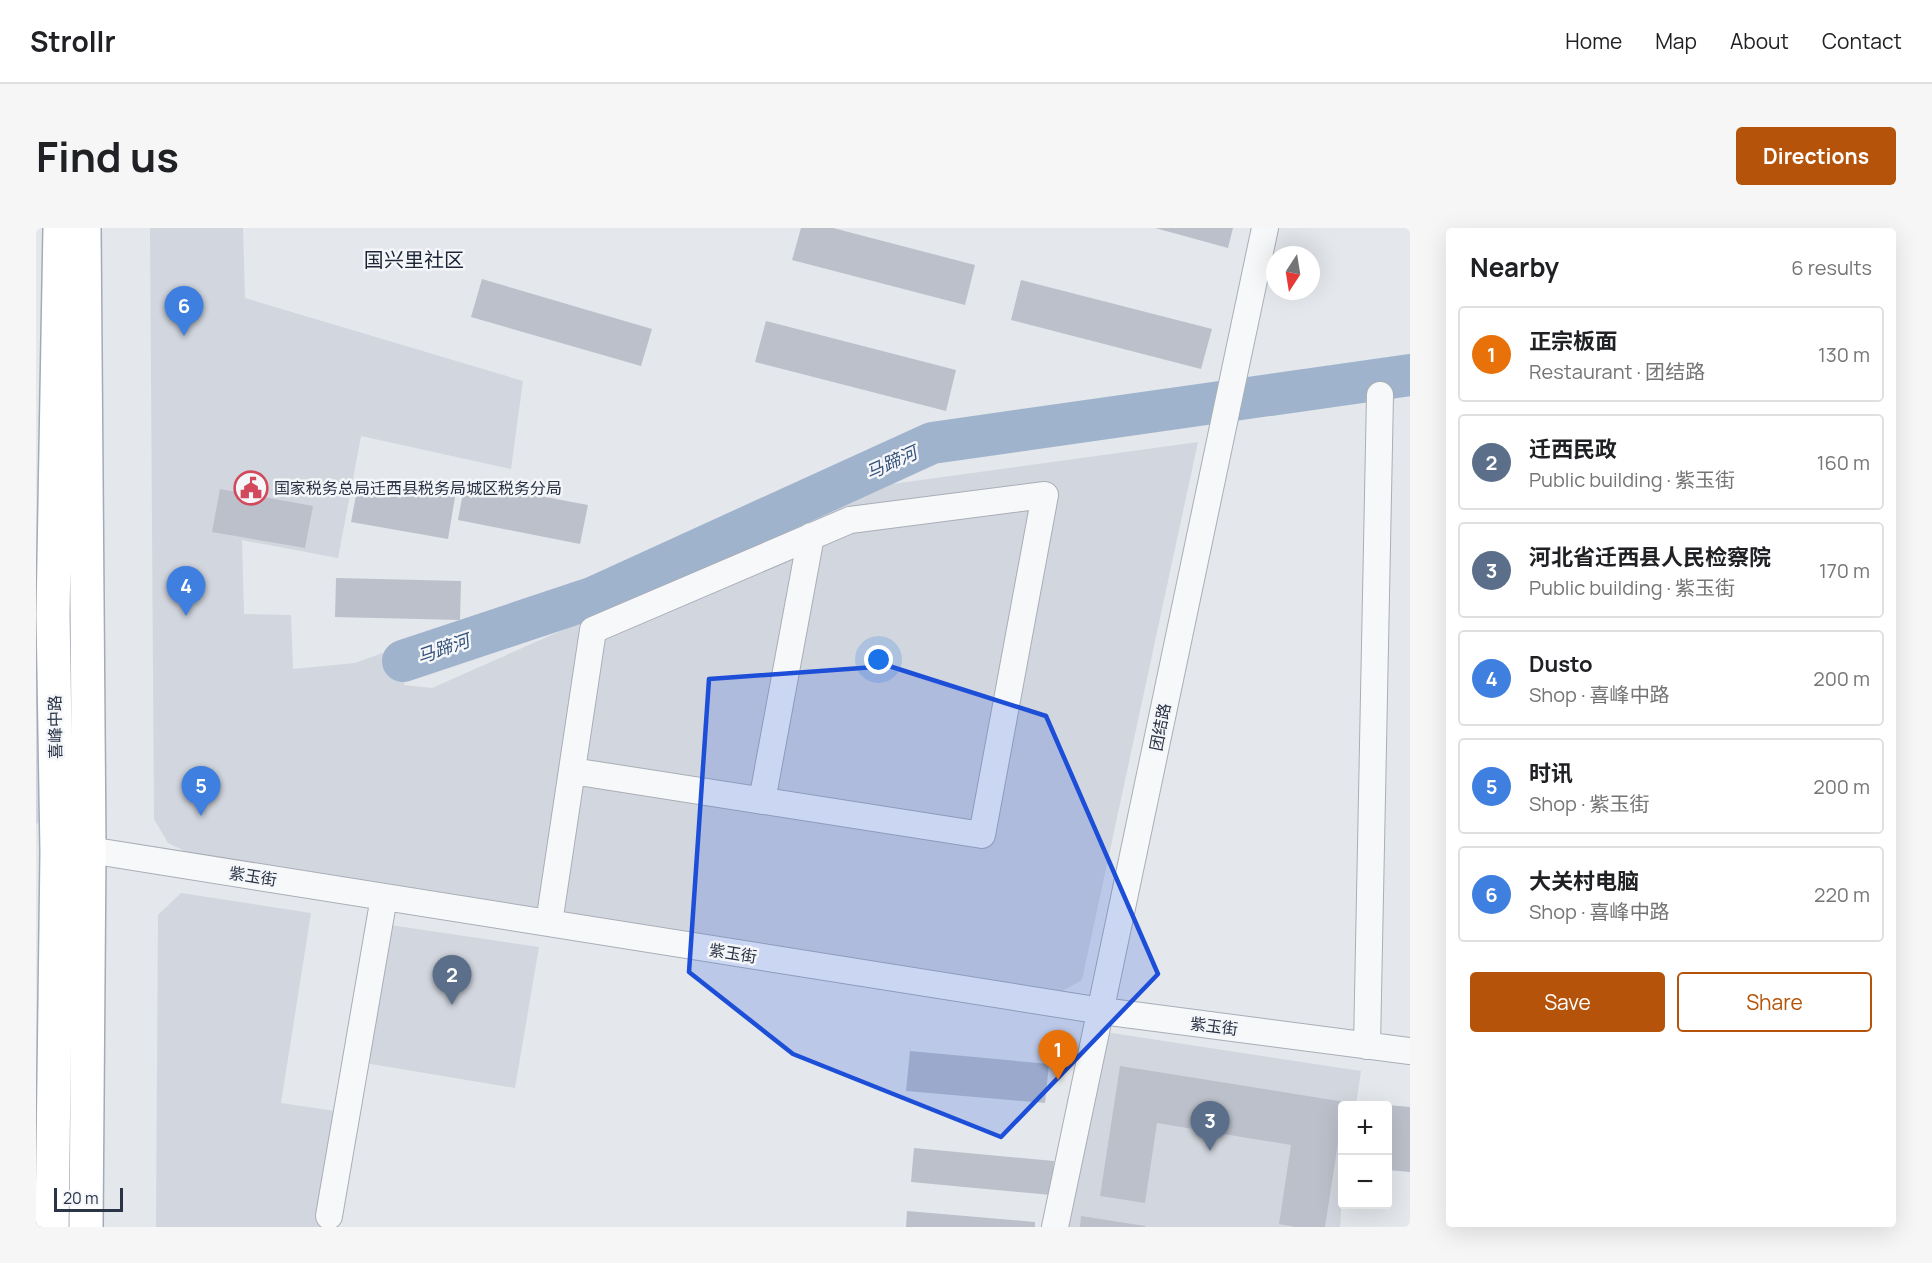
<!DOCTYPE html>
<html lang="en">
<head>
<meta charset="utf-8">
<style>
  :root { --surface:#fff; --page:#f6f6f6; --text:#202124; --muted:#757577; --line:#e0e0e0; --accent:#b45309 }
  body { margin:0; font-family:Manrope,"Noto Sans SC",sans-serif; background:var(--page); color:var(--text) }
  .controls { position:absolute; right:18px; bottom:18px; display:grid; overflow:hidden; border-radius:6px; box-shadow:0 6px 24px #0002 }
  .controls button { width:54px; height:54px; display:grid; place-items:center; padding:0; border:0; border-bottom:2px solid var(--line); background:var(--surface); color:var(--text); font:30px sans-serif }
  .compass { position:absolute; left:1230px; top:18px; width:54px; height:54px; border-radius:50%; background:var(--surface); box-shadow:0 6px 24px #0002; rotate:192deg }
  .scale { position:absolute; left:18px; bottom:15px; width:69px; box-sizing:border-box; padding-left:6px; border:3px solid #2b3445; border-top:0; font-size:16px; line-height:21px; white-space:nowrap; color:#2b3445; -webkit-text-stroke:4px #f4f6f9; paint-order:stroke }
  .you { position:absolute; left:843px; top:432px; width:21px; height:21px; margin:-15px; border:4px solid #fff; border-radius:50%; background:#1a73e8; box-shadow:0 0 0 9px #1a73e833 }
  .badge { display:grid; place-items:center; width:39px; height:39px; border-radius:50%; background:var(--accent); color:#fff; font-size:20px; font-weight:700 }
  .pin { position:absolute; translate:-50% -50px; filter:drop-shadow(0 2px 3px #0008) }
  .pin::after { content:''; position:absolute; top:32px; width:21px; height:18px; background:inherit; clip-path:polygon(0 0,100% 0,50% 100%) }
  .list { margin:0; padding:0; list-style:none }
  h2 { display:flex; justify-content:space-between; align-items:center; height:78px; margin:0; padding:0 24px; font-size:26px }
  h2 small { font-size:20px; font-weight:400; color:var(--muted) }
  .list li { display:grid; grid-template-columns:39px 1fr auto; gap:18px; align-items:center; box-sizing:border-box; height:96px; margin:0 12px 12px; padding:0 12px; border:2px solid var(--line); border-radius:6px }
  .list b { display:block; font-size:22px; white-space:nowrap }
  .list p { margin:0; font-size:20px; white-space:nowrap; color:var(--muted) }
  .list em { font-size:20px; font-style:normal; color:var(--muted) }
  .actions { display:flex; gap:12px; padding:18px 24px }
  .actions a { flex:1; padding:14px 0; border:2px solid var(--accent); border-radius:6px; text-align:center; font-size:21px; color:var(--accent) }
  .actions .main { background:var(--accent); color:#fff }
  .map { position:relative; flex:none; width:1374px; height:999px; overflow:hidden; border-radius:6px }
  header { display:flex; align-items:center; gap:36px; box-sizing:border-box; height:84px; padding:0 30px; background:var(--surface); border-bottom:2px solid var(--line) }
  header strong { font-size:28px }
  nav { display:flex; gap:33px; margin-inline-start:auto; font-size:21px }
  .intro { display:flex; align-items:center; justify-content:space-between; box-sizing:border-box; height:144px; padding:0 36px }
  h1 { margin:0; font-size:42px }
  .button { padding:15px 27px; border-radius:6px; background:var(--accent); color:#fff; font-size:21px; font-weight:700 }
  main { display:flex; gap:36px; padding:0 36px }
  aside { flex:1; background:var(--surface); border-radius:6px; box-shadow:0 6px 24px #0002 }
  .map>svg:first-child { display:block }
  .built { fill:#d2d6de }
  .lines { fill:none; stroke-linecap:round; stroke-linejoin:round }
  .river { stroke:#9fb4cc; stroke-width:42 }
  .building { fill:#bbc0ca }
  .minor-casing { stroke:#a9aeb7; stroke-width:28 }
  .major-casing { stroke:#a3abb8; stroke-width:36 }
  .minor { stroke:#f7f8fa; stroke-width:26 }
  .major { stroke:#fff; stroke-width:33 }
  .marked { fill:#1d4ed8; fill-opacity:0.2; stroke:#1d4ed8; stroke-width:4.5; stroke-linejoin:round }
  .labels { text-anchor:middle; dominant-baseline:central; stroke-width:5; stroke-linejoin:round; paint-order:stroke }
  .poi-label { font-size:16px; fill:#2b3445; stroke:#f4f6f9; text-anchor:start }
  .street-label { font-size:16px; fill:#2b3445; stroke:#f4f6f9 }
  .water-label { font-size:18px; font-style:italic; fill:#34527a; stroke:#f4f6f9 }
  .quarter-label { font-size:20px; fill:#1d2536; stroke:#f4f6f9 }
</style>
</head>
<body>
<header>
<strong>Strollr</strong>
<nav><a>Home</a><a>Map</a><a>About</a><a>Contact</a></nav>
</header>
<div class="intro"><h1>Find us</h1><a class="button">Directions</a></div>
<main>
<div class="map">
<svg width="1374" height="999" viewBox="0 0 1374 999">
  <rect width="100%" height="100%" fill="#e4e7ec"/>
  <path class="built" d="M 114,0 L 207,0 L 209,70 L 487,153 L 475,241 L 325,208 L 302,330 L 206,312 L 208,386 L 255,387 L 257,441 L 319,435 L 374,415 L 368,457 L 396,460 L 856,256 L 1162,214 L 1046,752 L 1026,763 L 153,625 L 132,615 L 118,591 Z
    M 0,399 L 6,592 L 0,596 Z
    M 145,665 L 275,685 L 245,875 L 306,884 L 288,999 L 120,999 L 122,687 Z
    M 354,697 L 503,719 L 479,860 L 329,835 Z
    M 1069,804 L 1325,843 L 1320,877 L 1306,878 L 1306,968 L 1304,999 L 1025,999 Z"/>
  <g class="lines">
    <path class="river" d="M 367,433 L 556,370 L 896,215 L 1374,147"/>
  </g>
  <path class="building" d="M 765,0 L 797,0 L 939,37 L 929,77 L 756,32 Z
    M 1119,0 L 1197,0 L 1192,20 Z
    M 446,51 L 616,101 L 605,138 L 435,89 Z
    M 985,52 L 1176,101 L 1165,141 L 975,92 Z
    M 730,93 L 920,142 L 910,183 L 719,134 Z
    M 323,251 L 419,269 L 412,311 L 315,294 Z
    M 429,254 L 552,277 L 544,316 L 422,292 Z
    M 184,261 L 277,278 L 269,320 L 176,304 Z
    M 300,350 L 425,353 L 424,392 L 299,389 Z
    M 874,823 L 1013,836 L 1009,875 L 870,863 Z
    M 1084,838 L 1309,874 L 1308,878 L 1306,878 L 1306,889 L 1289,999 L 1260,999 L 1243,996 L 1255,917 L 1121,895 L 1109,975 L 1064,968 Z
    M 1352,877 L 1374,879 L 1374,944 L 1352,942 Z
    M 878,920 L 1018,933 L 1015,967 L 875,954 Z
    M 871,983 L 999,994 L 999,999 L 870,999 Z
    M 1045,988 L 1109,998 L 1109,999 L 1044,999 Z"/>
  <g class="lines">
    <g class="minor-casing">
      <path id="minor" d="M 726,573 L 775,308
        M 37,623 L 53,622 L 1066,783 L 1374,823
        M 513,695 L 557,402 L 814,292 L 1009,267 L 946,607 L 536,543
        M 1331,818 L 1344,167
        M 293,988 L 348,669
        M 1019,999 C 1091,667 1158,333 1229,0"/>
    </g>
    <g class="major-casing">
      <path id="major" d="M 48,0 L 53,622 L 50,999
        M 16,999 L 21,624 L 17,386 L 24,0"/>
    </g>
    <use href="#minor" class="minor"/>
    <use href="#major" class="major"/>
  </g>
  <path class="marked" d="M 853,438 L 1010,488 L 1122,746 L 965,909 L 757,826 L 653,744 L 673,451 Z"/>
  <defs>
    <g id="civic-ring" transform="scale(1.725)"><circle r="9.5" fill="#f4f6f9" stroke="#d1495b" stroke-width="1.5"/><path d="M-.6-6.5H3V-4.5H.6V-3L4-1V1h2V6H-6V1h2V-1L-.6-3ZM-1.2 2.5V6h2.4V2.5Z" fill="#d1495b"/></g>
  </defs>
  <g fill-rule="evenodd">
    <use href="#civic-ring" x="215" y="260"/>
  </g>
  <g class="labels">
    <g class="poi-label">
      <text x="238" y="260">国家税务总局迁西县税务局城区税务分局</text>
    </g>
    <g class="street-label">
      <text transform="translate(19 499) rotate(-91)">喜峰中路</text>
      <text transform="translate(1124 499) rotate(-79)">团结路</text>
      <text transform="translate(217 648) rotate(9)">紫玉街</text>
      <text transform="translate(697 725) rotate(9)">紫玉街</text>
      <text transform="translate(1178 798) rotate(7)">紫玉街</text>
    </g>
    <g class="water-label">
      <text transform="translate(855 234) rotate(-24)">马蹄河</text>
      <text transform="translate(407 420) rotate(-19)">马蹄河</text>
    </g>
    <g class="quarter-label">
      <text x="378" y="31">国兴里社区</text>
    </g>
  </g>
</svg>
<div class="controls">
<button>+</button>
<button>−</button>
</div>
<svg class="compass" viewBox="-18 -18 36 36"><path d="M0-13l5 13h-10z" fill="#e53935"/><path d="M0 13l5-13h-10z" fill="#757577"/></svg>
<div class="scale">20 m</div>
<div class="you"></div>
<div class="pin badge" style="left:1022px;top:852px;background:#e8710a">1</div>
<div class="pin badge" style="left:416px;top:777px;background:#5c6f8a">2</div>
<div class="pin badge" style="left:1174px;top:923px;background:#5c6f8a">3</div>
<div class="pin badge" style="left:150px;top:388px;background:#3f7fe0">4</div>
<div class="pin badge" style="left:165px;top:588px;background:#3f7fe0">5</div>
<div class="pin badge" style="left:148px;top:108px;background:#3f7fe0">6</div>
</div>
<aside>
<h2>Nearby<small>6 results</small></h2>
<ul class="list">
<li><span class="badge" style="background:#e8710a">1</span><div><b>正宗板面</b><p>Restaurant · 团结路</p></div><em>130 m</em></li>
<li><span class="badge" style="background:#5c6f8a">2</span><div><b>迁西民政</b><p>Public building · 紫玉街</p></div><em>160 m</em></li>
<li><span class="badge" style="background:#5c6f8a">3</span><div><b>河北省迁西县人民检察院</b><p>Public building · 紫玉街</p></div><em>170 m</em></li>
<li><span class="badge" style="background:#3f7fe0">4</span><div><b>Dusto</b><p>Shop · 喜峰中路</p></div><em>200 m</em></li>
<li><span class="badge" style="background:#3f7fe0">5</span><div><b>时讯</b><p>Shop · 紫玉街</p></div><em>200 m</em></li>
<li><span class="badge" style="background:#3f7fe0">6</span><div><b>大关村电脑</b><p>Shop · 喜峰中路</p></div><em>220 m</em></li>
</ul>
<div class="actions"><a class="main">Save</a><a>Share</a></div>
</aside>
</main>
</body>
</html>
